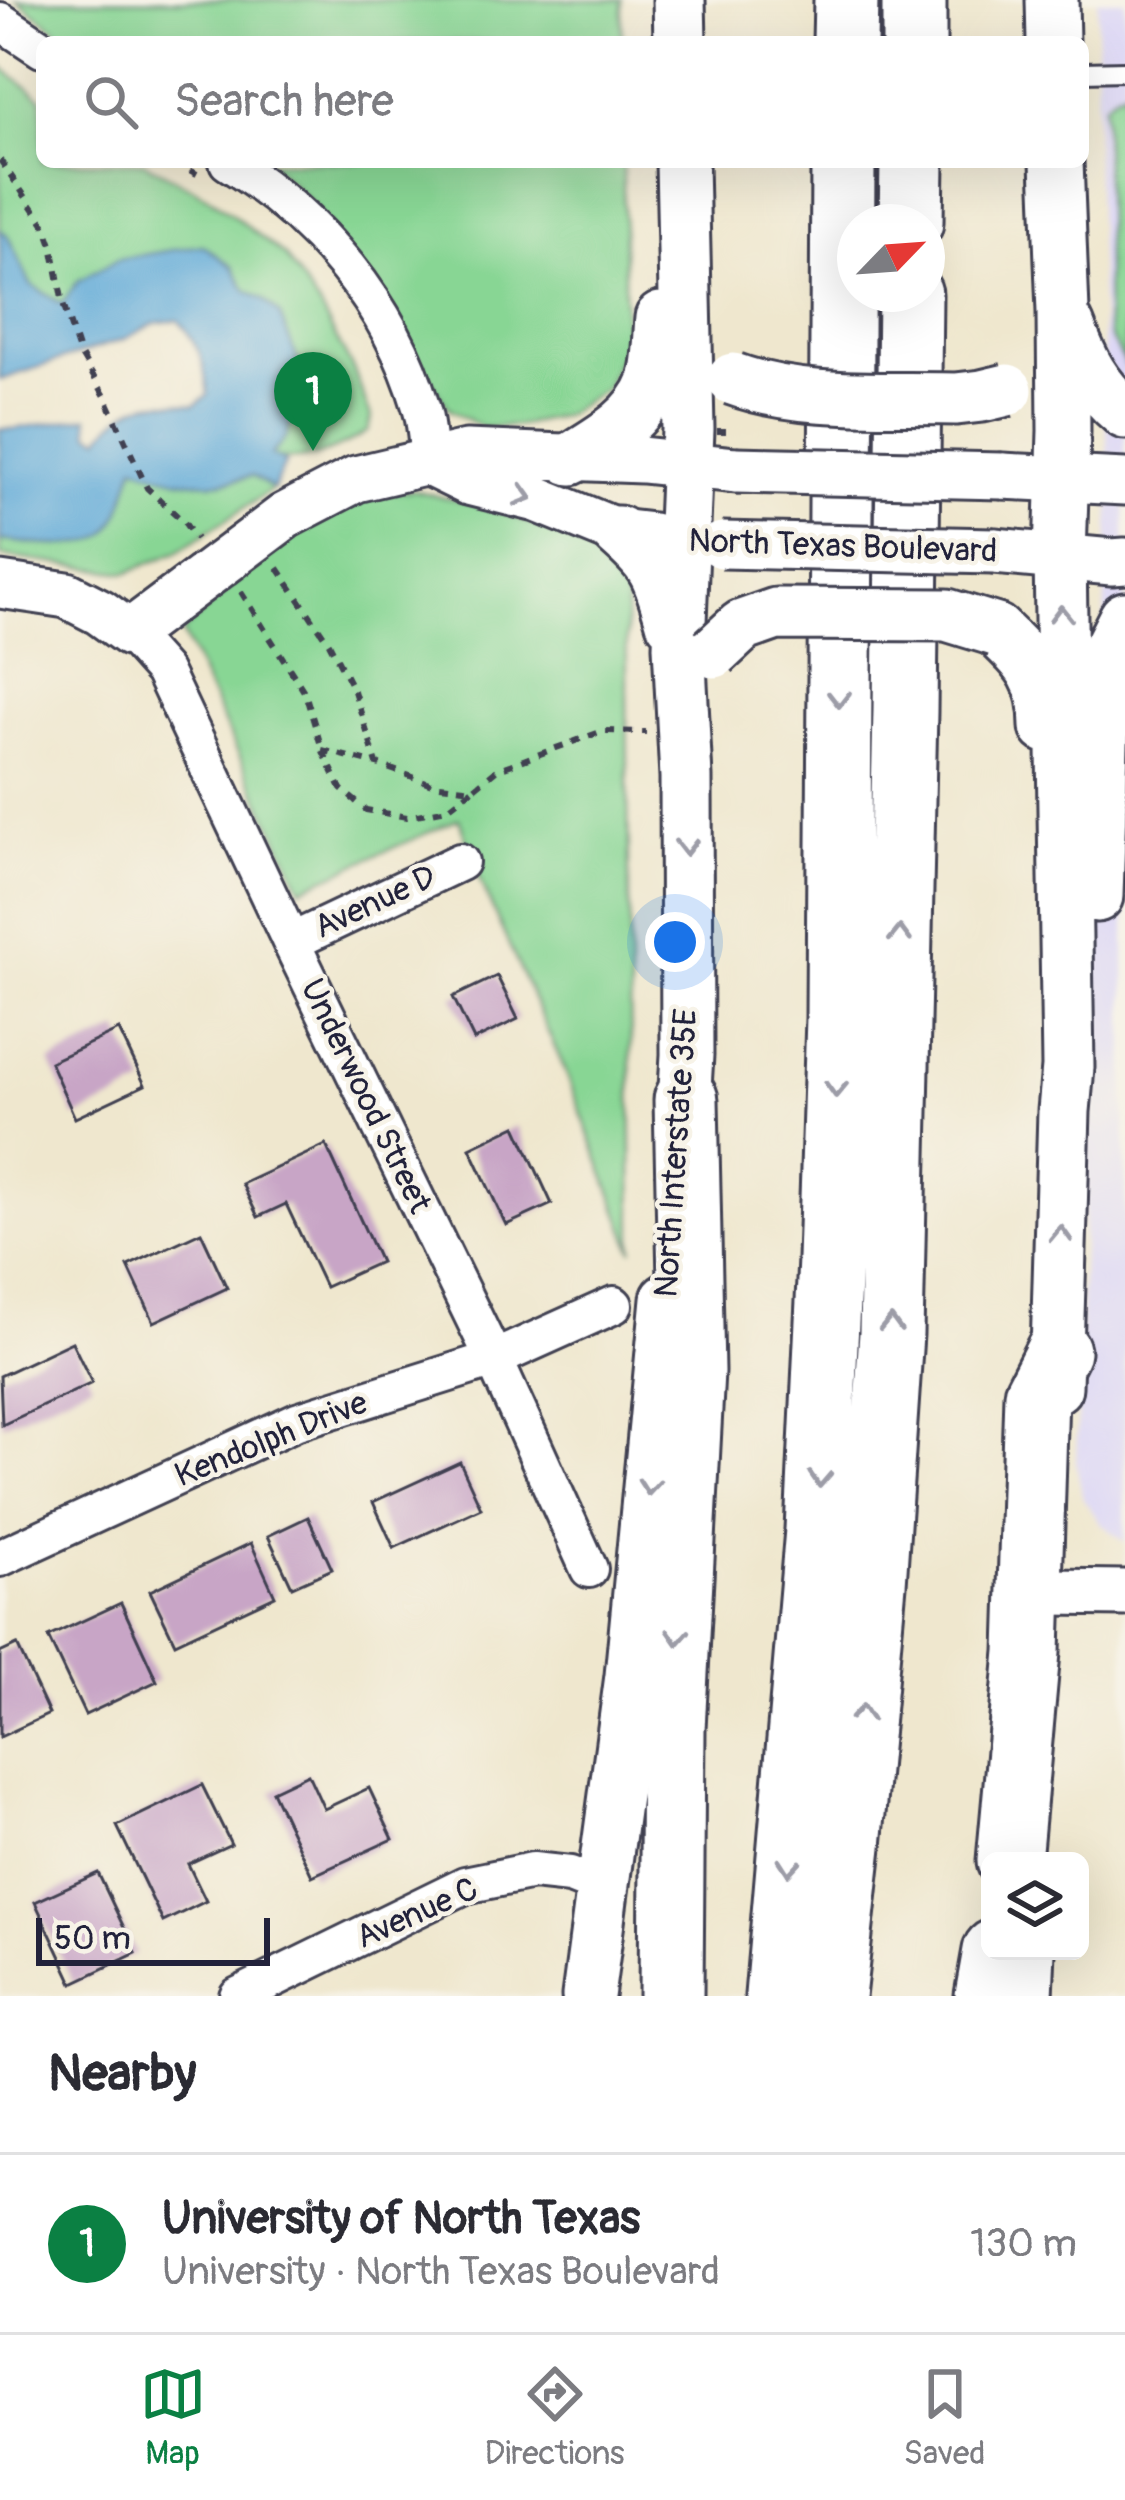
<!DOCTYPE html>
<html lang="en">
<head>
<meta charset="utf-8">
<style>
  :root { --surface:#fff; --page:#f2f2f3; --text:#2b2b33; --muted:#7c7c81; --line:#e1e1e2; --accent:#0b8043 }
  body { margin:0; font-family:Pangolin,sans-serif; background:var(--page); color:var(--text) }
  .controls { position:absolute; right:36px; bottom:36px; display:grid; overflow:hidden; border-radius:18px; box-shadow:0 12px 48px #0002 }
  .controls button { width:108px; height:108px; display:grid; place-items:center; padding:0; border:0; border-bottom:3px solid var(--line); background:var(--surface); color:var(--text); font:60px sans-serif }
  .compass { position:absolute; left:837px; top:204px; width:108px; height:108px; border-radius:50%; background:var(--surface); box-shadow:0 12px 48px #0002; rotate:65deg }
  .scale { position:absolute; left:36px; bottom:30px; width:234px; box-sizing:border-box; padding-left:12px; border:6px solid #22223b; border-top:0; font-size:33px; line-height:42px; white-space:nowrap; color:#22223b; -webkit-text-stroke:9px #f7f3e8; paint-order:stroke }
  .you { position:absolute; left:675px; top:942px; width:42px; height:42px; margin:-30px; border:9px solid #fff; border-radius:50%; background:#1a73e8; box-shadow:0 0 0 18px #1a73e833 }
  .badge { display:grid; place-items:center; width:78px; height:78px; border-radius:50%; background:var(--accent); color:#fff; font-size:39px; font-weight:700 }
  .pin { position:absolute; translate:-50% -99px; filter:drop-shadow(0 3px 6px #0008) }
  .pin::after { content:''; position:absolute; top:63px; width:42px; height:36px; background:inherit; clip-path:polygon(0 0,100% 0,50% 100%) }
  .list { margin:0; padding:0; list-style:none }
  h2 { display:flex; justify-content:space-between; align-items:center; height:156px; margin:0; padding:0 48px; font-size:51px }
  h2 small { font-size:39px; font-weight:400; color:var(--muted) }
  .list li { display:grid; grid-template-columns:78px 1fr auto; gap:36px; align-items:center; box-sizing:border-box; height:180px; padding:0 48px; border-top:3px solid var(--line) }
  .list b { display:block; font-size:45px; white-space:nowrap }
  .list p { margin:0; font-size:39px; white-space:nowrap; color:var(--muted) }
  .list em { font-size:39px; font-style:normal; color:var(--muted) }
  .icon { flex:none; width:66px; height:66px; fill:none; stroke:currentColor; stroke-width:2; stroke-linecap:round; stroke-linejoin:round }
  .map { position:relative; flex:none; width:1125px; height:1996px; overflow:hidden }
  .search { position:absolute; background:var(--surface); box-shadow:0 12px 48px #0002; left:36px; right:36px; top:36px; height:132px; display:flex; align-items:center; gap:30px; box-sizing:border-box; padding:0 42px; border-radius:18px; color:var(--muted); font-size:45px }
  .sheet { height:336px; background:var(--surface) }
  nav { display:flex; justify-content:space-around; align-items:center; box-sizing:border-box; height:168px; border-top:3px solid var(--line); background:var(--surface); font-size:33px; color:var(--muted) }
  nav a { display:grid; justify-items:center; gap:6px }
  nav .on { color:var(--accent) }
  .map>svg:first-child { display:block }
  .built { fill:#dbd6f7 }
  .green { fill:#88d694; stroke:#557c68; stroke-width:3 }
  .water { fill:#61aad8; stroke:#42668a; stroke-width:3 }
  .building { fill:#c8a5c6 }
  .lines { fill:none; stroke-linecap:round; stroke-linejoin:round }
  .service-casing { stroke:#414051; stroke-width:24 }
  .minor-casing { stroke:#414051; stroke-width:42 }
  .tertiary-casing { stroke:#414051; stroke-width:51 }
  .secondary-casing { stroke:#414051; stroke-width:57 }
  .motorway-casing { stroke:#414051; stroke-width:69 }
  .path { stroke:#414051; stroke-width:6; stroke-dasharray:9 9; stroke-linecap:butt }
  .service { stroke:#fff; stroke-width:18 }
  .minor { stroke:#fff; stroke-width:36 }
  .tertiary { stroke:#fff; stroke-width:45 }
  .secondary { stroke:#fff; stroke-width:51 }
  .motorway { stroke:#fff; stroke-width:63 }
  .tertiary-bridge-casing { stroke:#414051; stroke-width:51; stroke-linecap:butt }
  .secondary-bridge-casing { stroke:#414051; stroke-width:57; stroke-linecap:butt }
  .path-bridge { stroke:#414051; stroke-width:6; stroke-dasharray:9 9; stroke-linecap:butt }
  .tertiary-bridge { stroke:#fff; stroke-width:45 }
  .secondary-bridge { stroke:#fff; stroke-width:51 }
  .oneway { stroke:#9c9ca7 }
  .labels { text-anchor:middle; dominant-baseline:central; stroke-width:9; stroke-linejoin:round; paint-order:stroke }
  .street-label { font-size:33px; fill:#22223b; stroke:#f7f3e8 }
</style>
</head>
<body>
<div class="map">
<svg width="1125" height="1996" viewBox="0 0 1125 1996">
  <rect width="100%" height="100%" fill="#f7f3e8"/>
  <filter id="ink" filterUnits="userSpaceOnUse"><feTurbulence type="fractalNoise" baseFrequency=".00833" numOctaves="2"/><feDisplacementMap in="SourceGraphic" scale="24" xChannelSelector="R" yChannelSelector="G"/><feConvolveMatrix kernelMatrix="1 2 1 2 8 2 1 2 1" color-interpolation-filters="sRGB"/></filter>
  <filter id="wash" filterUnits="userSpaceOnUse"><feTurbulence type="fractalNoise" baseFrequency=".004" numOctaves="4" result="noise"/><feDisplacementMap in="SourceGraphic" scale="48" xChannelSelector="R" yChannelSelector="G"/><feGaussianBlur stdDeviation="2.7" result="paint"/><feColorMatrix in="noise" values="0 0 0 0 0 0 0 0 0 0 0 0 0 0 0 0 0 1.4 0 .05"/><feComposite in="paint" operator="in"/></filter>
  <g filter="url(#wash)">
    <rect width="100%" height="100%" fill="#efe7ce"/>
    <path class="built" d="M 1098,0 L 1125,0 L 1125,1542 L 1101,1523 L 1083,1499 L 1076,1463 L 1105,593 L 1110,507 L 1095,160 Z"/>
    <path class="green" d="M 17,0 L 622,0 L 622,42 L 73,42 Z
      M 0,66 L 42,98 L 42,162 L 143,162 L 209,197 L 285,256 L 320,308 L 354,371 L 371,417 L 368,431 C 342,448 301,467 270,456 L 286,437 L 298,361 L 279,314 L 264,300 L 245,290 L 233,267 L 63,304 L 31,285 L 7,235 L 0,230 Z
      M 1125,90 L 1125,364 L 1110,337 L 1107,323 L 1104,104 L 1115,94 Z
      M 268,162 L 623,162 L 625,345 L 606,388 L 565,415 L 518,426 L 483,428 L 450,410 L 312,204 Z
      M 135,464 C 173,483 211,488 252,476 L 273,489 L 177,552 L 126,573 L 0,556 L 0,540 L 7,541 L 124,501 Z
      M 414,490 L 489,508 L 583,542 L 626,593 L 633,1250 L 565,1070 L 481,883 L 459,819 L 301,888 L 182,633 L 252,565 L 309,523 L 360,496 Z"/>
    <path class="water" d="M 0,230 L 7,235 L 31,285 L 62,304 L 78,281 L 118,259 L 203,245 L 233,267 L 246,290 L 264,300 L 279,314 L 298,361 L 300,400 L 286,437 L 271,455 L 286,462 L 273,489 L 252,476 C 210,488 174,483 135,465 C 128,486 124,509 111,528 C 93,555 28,543 0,540 L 0,429 L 13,429 L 88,417 L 90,433 L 100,438 C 130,401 148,398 194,405 L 208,395 C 204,361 200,346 178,320 L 155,323 L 124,339 L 0,380 Z"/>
    <g id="blocks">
      <path class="building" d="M 497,976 L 518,1019 L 474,1040 L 453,997 Z
        M 119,1030 L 145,1085 L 75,1118 L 50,1062 Z
        M 516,1126 L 552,1204 L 506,1225 L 470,1148 Z
        M 326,1145 L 380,1262 L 325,1287 L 286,1204 L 258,1217 L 242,1184 Z
        M 201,1232 L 227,1288 L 154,1322 L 128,1266 Z
        M 72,1342 L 92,1383 L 2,1425 L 0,1376 Z
        M 460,1462 L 481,1508 L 394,1548 L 373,1502 Z
        M 308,1517 L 332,1569 L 292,1587 L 268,1536 Z
        M 251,1543 L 275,1596 L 175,1643 L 150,1591 Z
        M 121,1603 L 157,1681 L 85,1715 L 48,1637 Z
        M 17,1645 L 49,1714 L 0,1737 L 0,1653 Z
        M 308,1774 L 324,1809 L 369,1788 L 393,1839 L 312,1876 L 272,1791 Z
        M 202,1785 L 231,1844 L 188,1864 L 206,1901 L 163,1922 L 117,1826 Z
        M 98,1873 L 136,1953 L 73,1983 L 35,1902 Z"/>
    </g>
  </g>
  <g filter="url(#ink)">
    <use href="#blocks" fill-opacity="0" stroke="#414051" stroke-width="3"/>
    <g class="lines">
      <g class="service-casing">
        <path id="service" d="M 1083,72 L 1125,71"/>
      </g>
      <g class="minor-casing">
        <path id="minor" d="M 0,21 L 42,49
          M 228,162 C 318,218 391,304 421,407 C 427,425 427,445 429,463
          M 129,633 L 163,671 L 291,942 L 494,1359 L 589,1569
          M 291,942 L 460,862
          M 0,1558 L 297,1421 L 494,1359 L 614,1305
          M 238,1996 L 465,1885 L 533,1871 L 570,1875 L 603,1888"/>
      </g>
      <g class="tertiary-casing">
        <path id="tertiary" d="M 429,463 L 468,482 L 537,499 L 618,532 L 653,536
          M 1002,476 L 1125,482
          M 994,551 L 1112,562 L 1125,561
          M 0,585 L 67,595 L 100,612 L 129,633 L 285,516 L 356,479 L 466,453 L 642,460 L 736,470
          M 1051,1592 L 1125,1593"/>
      </g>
      <g class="secondary-casing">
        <path id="secondary" d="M 679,0 L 680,42
          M 1052,0 L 1053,42
          M 682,162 L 688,429 L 679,646 L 686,777 L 687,1055 L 682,1137
          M 1068,325 C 1082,362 1094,387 1125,413
          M 571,459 C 602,440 640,419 653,383 C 660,364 659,338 661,318
          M 618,532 C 657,566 658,574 672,622
          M 996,630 C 1029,662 1046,678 1046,727
          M 1097,896 L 1105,657 L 1125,618
          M 1056,1387 L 1064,1111 L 1068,1067 L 1060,556 L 1064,431 L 1063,312 L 1057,162
          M 588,1996 L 631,1676 L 667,1299
          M 1027,1996 L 1029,1951"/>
      </g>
      <g class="motorway-casing">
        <path id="motorway" d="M 845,42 L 846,0
          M 914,42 L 914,0
          M 911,222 L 912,162
          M 1009,1861 L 1028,1652 L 1036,1394 L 1058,1351
          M 671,1996 L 673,1729 L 692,1371 L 686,1100
          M 777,1996 L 817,1530 L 830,1259 L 838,1018 L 843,162
          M 833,1996 L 850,1846 L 874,1584 L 891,1334 L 905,711 L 910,294
          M 987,1996 L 995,1951"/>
      </g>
      <path class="path" d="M 0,160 L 45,225 L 52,245 L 63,304 L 79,352 L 105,396 L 147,488 L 184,522 L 196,539
        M 174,162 L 197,174
        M 278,568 L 329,643 L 354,691 L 377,764 L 432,784 L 473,789 L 496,770 L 603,731 L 646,732
        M 241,592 L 305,693 L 322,749 L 341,789 L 366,810 L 407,817 L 447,809 L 473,789
        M 322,750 L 377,764"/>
      <use href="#service" class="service"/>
      <use href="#minor" class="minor"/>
      <use href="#tertiary" class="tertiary"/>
      <use href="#secondary" class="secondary"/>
      <use href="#motorway" class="motorway"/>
      <g class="tertiary-bridge-casing">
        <path id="tertiary-bridge" d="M 736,470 L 1002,476
          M 722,545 L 994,551"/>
      </g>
      <g class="secondary-bridge-casing">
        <path id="secondary-bridge" d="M 733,379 C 801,404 884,397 956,399 L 982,396 L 1007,390
          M 714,652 L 742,626 L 776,614 L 947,615 L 996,630"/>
      </g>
      <path class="path-bridge" d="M 717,431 L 735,431"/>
      <use href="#tertiary-bridge" class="tertiary-bridge"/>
      <use href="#secondary-bridge" class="secondary-bridge"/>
    </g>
    <defs><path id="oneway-chevron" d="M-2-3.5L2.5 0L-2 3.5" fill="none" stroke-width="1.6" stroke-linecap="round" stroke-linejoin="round" transform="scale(3)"/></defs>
    <g class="oneway">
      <use href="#oneway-chevron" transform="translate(524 496) rotate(16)"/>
      <use href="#oneway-chevron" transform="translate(1061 614) rotate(-91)"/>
      <use href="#oneway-chevron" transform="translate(839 699) rotate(90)"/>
      <use href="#oneway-chevron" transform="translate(686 847) rotate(90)"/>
      <use href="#oneway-chevron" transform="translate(900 934) rotate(-89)"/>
      <use href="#oneway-chevron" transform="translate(836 1089) rotate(92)"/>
      <use href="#oneway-chevron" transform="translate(1061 1234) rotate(-88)"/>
      <use href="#oneway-chevron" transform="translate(891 1324) rotate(-88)"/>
      <use href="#oneway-chevron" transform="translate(820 1479) rotate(93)"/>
      <use href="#oneway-chevron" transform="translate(649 1487) rotate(95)"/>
      <use href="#oneway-chevron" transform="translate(678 1637) rotate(93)"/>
      <use href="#oneway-chevron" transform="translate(862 1713) rotate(-85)"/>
      <use href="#oneway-chevron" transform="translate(789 1867) rotate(95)"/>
    </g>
  </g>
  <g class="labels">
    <g class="street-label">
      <text transform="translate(843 546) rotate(2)">North Texas Boulevard</text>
      <text transform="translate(375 902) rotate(-25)">Avenue D</text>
      <text transform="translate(366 1096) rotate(64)">Underwood Street</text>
      <text transform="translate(676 1153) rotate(-86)">North Interstate 35E</text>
      <text transform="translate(271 1439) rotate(-22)">Kendolph Drive</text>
      <text transform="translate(417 1913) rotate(-24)">Avenue C</text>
    </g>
  </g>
</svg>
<div class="controls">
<button><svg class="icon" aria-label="layers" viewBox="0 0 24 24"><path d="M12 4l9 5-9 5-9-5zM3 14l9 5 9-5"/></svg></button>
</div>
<svg class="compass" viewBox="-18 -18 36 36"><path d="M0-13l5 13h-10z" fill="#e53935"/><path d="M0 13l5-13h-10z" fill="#7c7c81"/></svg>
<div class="scale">50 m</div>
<div class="you"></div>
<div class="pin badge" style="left:313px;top:451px">1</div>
<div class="search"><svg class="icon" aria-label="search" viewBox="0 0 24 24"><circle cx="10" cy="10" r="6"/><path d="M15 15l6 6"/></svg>Search here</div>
</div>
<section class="sheet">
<h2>Nearby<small></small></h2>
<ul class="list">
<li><span class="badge">1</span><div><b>University of North Texas</b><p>University · North Texas Boulevard</p></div><em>130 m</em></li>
</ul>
</section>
<nav>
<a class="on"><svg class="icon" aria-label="map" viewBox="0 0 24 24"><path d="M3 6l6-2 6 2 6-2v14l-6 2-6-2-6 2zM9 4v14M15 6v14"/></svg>Map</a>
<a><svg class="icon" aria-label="directions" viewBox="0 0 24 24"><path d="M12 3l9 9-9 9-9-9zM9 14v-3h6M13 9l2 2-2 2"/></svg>Directions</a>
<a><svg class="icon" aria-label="saved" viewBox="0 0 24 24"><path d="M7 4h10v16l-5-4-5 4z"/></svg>Saved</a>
</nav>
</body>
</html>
